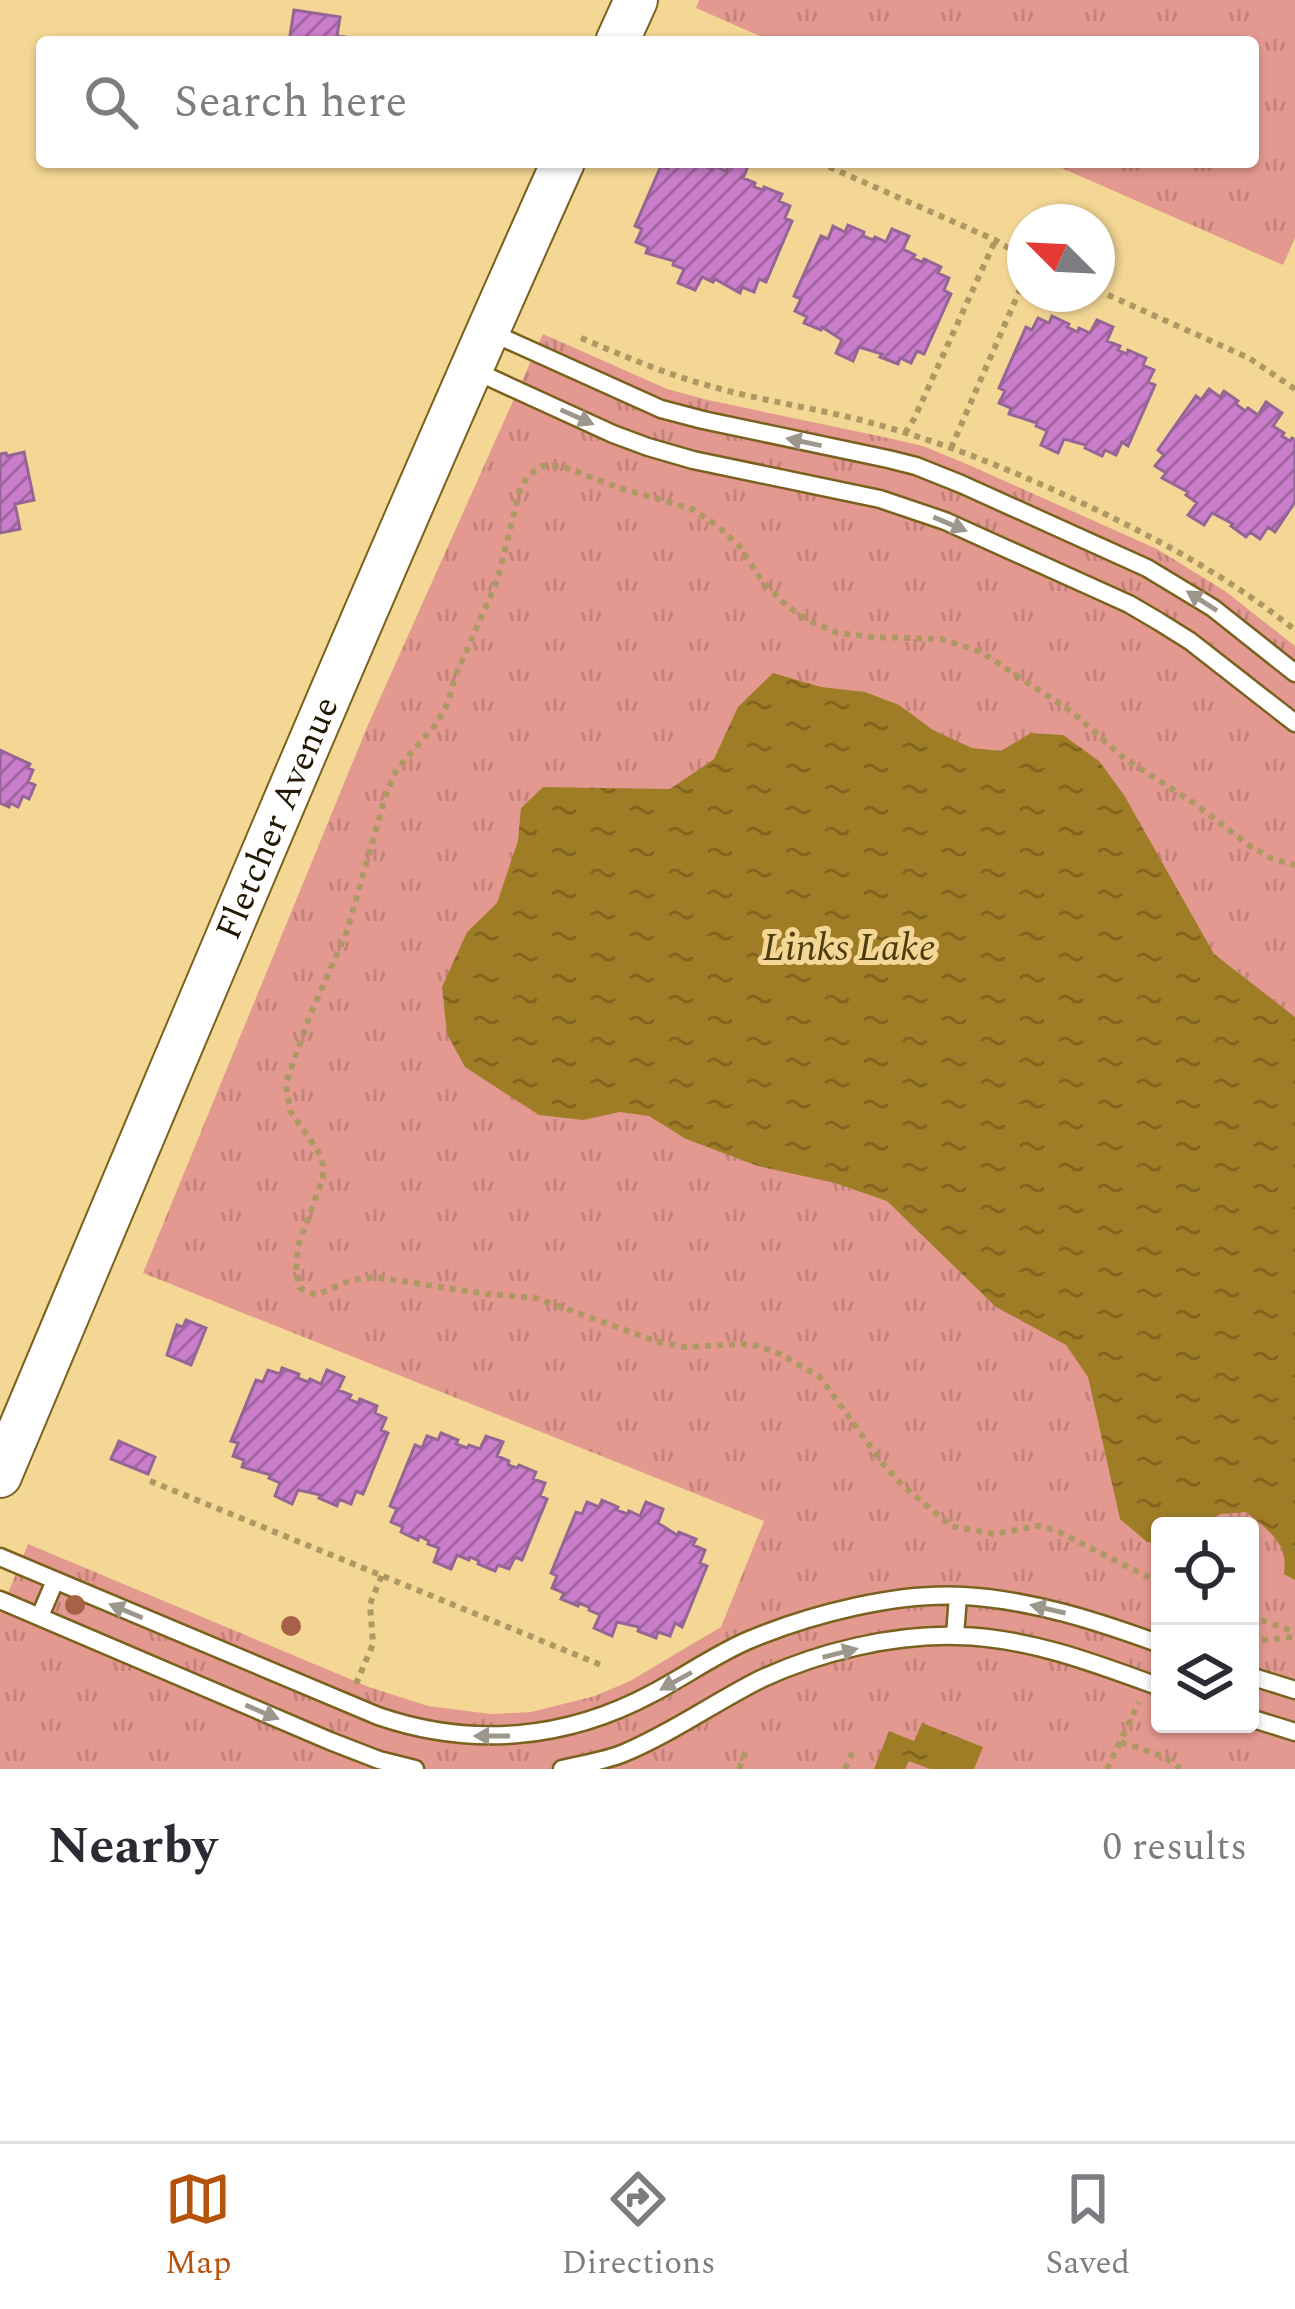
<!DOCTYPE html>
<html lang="en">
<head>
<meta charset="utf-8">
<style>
  :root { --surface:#fff; --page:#f2f2f3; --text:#2b2b33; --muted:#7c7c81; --line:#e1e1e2; --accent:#b45309 }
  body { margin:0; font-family:Spectral,serif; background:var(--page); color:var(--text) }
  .controls { position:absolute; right:36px; bottom:36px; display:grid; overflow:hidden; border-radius:12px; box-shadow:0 3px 9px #0004 }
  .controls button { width:108px; height:108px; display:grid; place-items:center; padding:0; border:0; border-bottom:3px solid var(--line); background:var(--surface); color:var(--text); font:60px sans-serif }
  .compass { position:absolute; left:1007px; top:204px; width:108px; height:108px; border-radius:50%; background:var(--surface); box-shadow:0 3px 9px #0004; rotate:294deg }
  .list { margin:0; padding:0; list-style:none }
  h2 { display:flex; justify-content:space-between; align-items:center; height:156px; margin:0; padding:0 48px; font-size:51px }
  h2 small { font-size:39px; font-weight:400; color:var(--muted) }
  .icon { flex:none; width:66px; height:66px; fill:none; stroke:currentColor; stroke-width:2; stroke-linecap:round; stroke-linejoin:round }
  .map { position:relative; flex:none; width:1295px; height:1769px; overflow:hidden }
  .search { position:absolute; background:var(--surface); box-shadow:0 3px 9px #0004; left:36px; right:36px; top:36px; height:132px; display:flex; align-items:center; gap:30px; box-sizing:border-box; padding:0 42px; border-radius:12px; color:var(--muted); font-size:45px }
  .sheet { height:372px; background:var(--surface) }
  nav { display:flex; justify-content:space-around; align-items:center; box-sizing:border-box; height:168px; border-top:3px solid var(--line); background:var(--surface); font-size:33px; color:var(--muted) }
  nav a { display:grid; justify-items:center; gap:6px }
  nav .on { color:var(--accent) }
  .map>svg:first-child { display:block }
  .grass { fill:url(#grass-tufts); fill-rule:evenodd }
  .water { fill:url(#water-ripples) }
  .building { fill:url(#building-hatch); stroke:#956695; stroke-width:3 }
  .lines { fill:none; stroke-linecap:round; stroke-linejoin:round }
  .service-casing { stroke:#7b611e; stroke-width:21 }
  .tertiary-casing { stroke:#7b611e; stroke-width:46 }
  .path { stroke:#ae9864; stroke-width:6; stroke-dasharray:6 6; stroke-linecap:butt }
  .service { stroke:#fff; stroke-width:16 }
  .tertiary { stroke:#fff; stroke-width:42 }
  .tree { fill:#a66146 }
  .oneway { fill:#9c978c }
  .labels { text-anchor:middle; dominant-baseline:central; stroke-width:10; stroke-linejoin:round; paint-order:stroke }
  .street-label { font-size:36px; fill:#221800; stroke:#f4d795 }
  .water-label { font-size:39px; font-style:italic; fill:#4f3d0f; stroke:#f4d795 }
</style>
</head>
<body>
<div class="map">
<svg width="1295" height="1769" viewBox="0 0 1295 1769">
  <defs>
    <pattern id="grass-tufts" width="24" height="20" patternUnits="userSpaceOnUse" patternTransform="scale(3)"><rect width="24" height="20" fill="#e49990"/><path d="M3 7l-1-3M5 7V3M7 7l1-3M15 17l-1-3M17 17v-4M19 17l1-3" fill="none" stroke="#c3837a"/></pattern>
    <pattern id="water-ripples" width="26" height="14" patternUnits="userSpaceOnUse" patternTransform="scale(3)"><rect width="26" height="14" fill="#9f7d27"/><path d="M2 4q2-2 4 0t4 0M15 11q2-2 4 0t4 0" fill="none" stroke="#81651f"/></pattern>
    <pattern id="building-hatch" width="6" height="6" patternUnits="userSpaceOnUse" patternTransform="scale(3)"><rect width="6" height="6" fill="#c97dca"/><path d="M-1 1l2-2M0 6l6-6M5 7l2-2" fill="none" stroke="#a365a2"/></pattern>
  </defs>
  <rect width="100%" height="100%" fill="#f4d795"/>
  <path class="grass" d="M 699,0 L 1295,0 L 1295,238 L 1283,265 L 1048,162 L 1253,162 L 1253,42 L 773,42 L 696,8 Z
    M 543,334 L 667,389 L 708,400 L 893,439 L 923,446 L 969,465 L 1157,549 L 1225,591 L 1295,646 L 1295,1769 L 0,1769 L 0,1613 L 28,1544 L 369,1687 L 428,1706 L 491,1714 L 531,1712 L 595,1696 L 630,1681 L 721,1627 L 764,1521 L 143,1273 L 368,725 ZM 1160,1526 L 1250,1526 L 1250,1724 L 1160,1724 Z"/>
  <path class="water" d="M 773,673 L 821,687 L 865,692 L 899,705 L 933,730 L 972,748 L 1001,751 L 1031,733 L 1063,735 L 1099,761 L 1124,795 L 1214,954 L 1295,1017 L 1295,1580 L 1284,1574 C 1289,1543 1268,1530 1246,1512 L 1221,1514 L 1198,1526 L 1160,1526 L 1160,1542 L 1147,1542 L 1120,1519 L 1088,1377 L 1066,1345 L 996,1307 L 887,1201 L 835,1183 L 758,1166 L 686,1139 L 649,1116 L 620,1112 L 583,1120 L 539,1115 L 465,1067 L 447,1034 L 442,987 L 467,932 L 497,903 L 518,841 L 521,808 L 543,787 L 670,789 L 714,759 L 738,707 Z
    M 922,1723 L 983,1747 L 974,1769 L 930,1769 L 909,1761 L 905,1769 L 874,1769 L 889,1731 L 914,1741 Z"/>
  <path class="building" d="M 294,10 L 340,17 L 337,36 L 345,37 L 345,42 L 289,42 Z
    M 670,162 L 704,162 L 703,165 L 713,170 L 715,166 L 726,171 L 730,162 L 743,162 L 749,164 L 743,178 L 755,183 L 754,187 L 763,190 L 764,187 L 782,194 L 779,201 L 790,206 L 785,218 L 792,221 L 766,282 L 759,279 L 754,292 L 742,287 L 740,293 L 715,279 L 713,282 L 702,277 L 695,290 L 678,283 L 684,269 L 673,265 L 674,261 L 646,253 L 648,247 L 636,242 L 642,229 L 635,226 L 661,166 L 668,169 Z
    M 848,225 L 864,232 L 863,236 L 873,240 L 875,237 L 886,242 L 892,229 L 909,236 L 903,249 L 915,255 L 913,258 L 922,262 L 924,259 L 941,267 L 938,273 L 949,278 L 944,290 L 951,294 L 924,354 L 917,351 L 911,363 L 900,358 L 898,364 L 880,357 L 882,354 L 859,347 L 853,361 L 836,353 L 842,340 L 822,327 L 821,330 L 804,323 L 807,317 L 795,311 L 801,299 L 794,296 L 821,236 L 828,239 L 833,226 L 845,232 Z
    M 1052,316 L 1069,324 L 1067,327 L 1078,332 L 1079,328 L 1090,333 L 1097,320 L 1113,327 L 1107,341 L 1120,346 L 1118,350 L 1127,354 L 1128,350 L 1146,358 L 1143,365 L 1154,370 L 1148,382 L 1155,385 L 1128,446 L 1122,442 L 1116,455 L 1105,450 L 1102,456 L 1085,448 L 1086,445 L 1064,439 L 1058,453 L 1041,445 L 1047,431 L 1036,426 L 1037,423 L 1009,414 L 1011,408 L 999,403 L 1005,391 L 999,388 L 1026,327 L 1032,330 L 1038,318 L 1049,323 Z
    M 1209,389 L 1220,397 L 1224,391 L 1238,401 L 1236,404 L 1245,411 L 1248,408 L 1258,415 L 1266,402 L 1282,413 L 1273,426 L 1284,433 L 1282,436 L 1290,441 L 1292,438 L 1295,440 L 1295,502 L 1275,532 L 1268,527 L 1260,539 L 1250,532 L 1246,537 L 1231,526 L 1233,524 L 1212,513 L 1204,525 L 1188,515 L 1197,503 L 1186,495 L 1188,492 L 1162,478 L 1166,473 L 1155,466 L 1164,455 L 1158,450 L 1196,396 L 1201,400 Z
    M 24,452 L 34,500 L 15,504 L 20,529 L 0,533 L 0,454 L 6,453 L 7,456 Z
    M 0,750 L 30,764 L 28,768 L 33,770 L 28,782 L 35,785 L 29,799 L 23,796 L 18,807 L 10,803 L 9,807 L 0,803 Z
    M 186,1320 L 206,1328 L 191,1365 L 167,1355 L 177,1325 L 183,1327 Z
    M 282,1368 L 299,1374 L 298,1378 L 308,1382 L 310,1379 L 321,1384 L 327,1370 L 344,1377 L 338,1390 L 351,1395 L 349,1399 L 358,1403 L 360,1399 L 377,1406 L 375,1413 L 386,1418 L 381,1430 L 388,1433 L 363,1494 L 356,1491 L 351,1504 L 339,1499 L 337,1506 L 319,1498 L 321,1495 L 298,1490 L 292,1504 L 275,1496 L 280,1483 L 269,1478 L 271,1475 L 242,1467 L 244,1460 L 233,1456 L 238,1443 L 231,1441 L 256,1380 L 263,1382 L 268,1370 L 280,1374 Z
    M 441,1433 L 458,1440 L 456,1444 L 467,1448 L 469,1445 L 480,1449 L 486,1436 L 503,1442 L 497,1456 L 509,1461 L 508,1465 L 517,1468 L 519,1465 L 536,1472 L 533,1479 L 545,1483 L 540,1496 L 547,1499 L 522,1560 L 515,1557 L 509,1569 L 498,1565 L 495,1571 L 478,1564 L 479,1561 L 470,1557 L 469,1560 L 457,1555 L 451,1569 L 434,1562 L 439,1548 L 428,1544 L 429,1541 L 419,1536 L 418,1540 L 401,1532 L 403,1527 L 391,1522 L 397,1509 L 390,1506 L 415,1445 L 422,1448 L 427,1436 L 438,1440 Z
    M 119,1441 L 155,1457 L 148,1474 L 111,1459 Z
    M 602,1500 L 618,1507 L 617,1510 L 627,1514 L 629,1511 L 640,1516 L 646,1502 L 663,1509 L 658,1523 L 677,1535 L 679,1532 L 696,1539 L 693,1545 L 705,1550 L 700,1563 L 707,1566 L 682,1627 L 675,1623 L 670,1636 L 658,1632 L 656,1638 L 638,1631 L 639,1627 L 617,1622 L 612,1636 L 594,1628 L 600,1615 L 589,1610 L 589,1607 L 579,1603 L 578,1606 L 561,1599 L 564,1593 L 552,1588 L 557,1576 L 551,1573 L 576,1512 L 582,1514 L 587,1502 L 599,1507 Z"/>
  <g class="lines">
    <g class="service-casing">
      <path id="service" d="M 488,331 L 661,409 L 703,420 L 888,459 L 916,466 L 961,484 L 1147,568 L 1213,608 L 1295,673
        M 471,369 L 613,434 L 648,447 L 693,460 L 880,499 L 945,521 L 1129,604 L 1158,621 L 1190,641 L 1295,723
        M 0,1557 L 378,1716 C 471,1748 566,1740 653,1693 C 685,1676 716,1654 749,1640 C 811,1614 897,1592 964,1596 C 1032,1600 1097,1621 1160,1644
        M 0,1600 L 330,1741 L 379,1760 L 415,1769
        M 40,1616 L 55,1581
        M 955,1635 L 958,1596
        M 1250,1676 L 1295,1690
        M 1250,1718 L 1295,1732
        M 562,1769 C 582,1764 605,1761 624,1753 C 672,1733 715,1702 761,1679 C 819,1652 893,1634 957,1636 C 1026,1637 1095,1663 1160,1687"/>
    </g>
    <g class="tertiary-casing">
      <g id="tertiary">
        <path d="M 617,42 L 636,0"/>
        <path id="s1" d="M 0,1476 C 185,1037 368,597 563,162"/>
      </g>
    </g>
    <path class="path" d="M 818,162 L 995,240 L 1025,258
      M 1097,290 L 1249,358 L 1295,389
      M 581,338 C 624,356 665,374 710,386 C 765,402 824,409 879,425 C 944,443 1006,468 1067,496 C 1149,534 1225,574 1295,630
      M 905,433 L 914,419 L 995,241
      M 951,448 L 1025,278
      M 150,1481 L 601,1665
      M 1160,1583 L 1055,1530 L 1038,1526 L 994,1534 L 951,1526 L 902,1485 L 883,1464 L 820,1377 L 780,1354 L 758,1346 L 742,1344 L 685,1347 L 658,1342 L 536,1298 L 486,1294 L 375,1277 L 352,1280 L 316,1295 L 300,1288 L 296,1272 L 298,1246 L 323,1178 L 323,1165 L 318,1151 L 290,1111 L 286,1083 L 309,1018 L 347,931 L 387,791 L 397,769 L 437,723 L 448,703 L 455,677 L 497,581 L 520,490 L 528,476 L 542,466 L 561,466 L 620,488 L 692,509 L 718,526 L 739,546 L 761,579 L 787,606 L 811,622 L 838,633 L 872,637 L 941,639 L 981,652 L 1072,712 L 1125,759 L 1194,803 L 1250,846 L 1273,859 L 1295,865
      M 1250,1616 L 1295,1632
      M 1250,1641 L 1295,1637
      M 356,1684 L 373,1644 L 370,1604 L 382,1575
      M 1121,1742 L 1164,1757 L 1181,1769
      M 739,1769 L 747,1749
      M 845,1769 L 854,1749
      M 1107,1769 L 1139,1702"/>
    <use href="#service" class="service"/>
    <use href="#tertiary" class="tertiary"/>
  </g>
  <g class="tree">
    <circle cx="75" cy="1605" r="10"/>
    <circle cx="291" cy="1626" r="10"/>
  </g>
  <defs><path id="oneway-solid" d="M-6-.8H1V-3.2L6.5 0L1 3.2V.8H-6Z" transform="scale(3)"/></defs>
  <g class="oneway">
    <use href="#oneway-solid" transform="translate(577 417) rotate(24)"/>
    <use href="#oneway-solid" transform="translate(804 442) rotate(-168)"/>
    <use href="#oneway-solid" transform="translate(950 524) rotate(23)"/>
    <use href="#oneway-solid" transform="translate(1202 601) rotate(-147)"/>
    <use href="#oneway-solid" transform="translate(1048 1609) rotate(-167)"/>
    <use href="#oneway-solid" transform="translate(126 1611) rotate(-157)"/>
    <use href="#oneway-solid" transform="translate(840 1653) rotate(-14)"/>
    <use href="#oneway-solid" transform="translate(676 1681) rotate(151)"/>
    <use href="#oneway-solid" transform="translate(262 1712) rotate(23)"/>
    <use href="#oneway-solid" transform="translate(492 1736) rotate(-180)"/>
  </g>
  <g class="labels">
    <g class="street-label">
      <text stroke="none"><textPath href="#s1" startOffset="714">Fletcher Avenue</textPath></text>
    </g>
    <g class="water-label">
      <text x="849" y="948">Links Lake</text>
    </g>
  </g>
</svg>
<div class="controls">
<button><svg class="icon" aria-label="locate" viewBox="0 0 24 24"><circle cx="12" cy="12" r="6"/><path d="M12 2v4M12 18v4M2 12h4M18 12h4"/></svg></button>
<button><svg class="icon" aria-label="layers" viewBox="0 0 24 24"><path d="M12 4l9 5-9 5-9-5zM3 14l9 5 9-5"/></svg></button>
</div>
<svg class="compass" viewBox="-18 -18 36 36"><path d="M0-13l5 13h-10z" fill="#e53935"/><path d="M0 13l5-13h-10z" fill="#7c7c81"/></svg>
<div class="search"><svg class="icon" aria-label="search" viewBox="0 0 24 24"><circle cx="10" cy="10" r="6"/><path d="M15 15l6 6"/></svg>Search here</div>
</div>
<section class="sheet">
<h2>Nearby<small>0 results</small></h2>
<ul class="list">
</ul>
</section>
<nav>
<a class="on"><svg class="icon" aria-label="map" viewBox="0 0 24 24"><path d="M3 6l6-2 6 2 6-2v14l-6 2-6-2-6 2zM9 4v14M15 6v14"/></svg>Map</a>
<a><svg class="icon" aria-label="directions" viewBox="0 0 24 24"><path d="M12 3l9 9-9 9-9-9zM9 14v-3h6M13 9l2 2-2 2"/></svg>Directions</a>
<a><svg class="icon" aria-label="saved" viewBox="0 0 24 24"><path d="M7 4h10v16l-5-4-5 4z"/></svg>Saved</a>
</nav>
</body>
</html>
